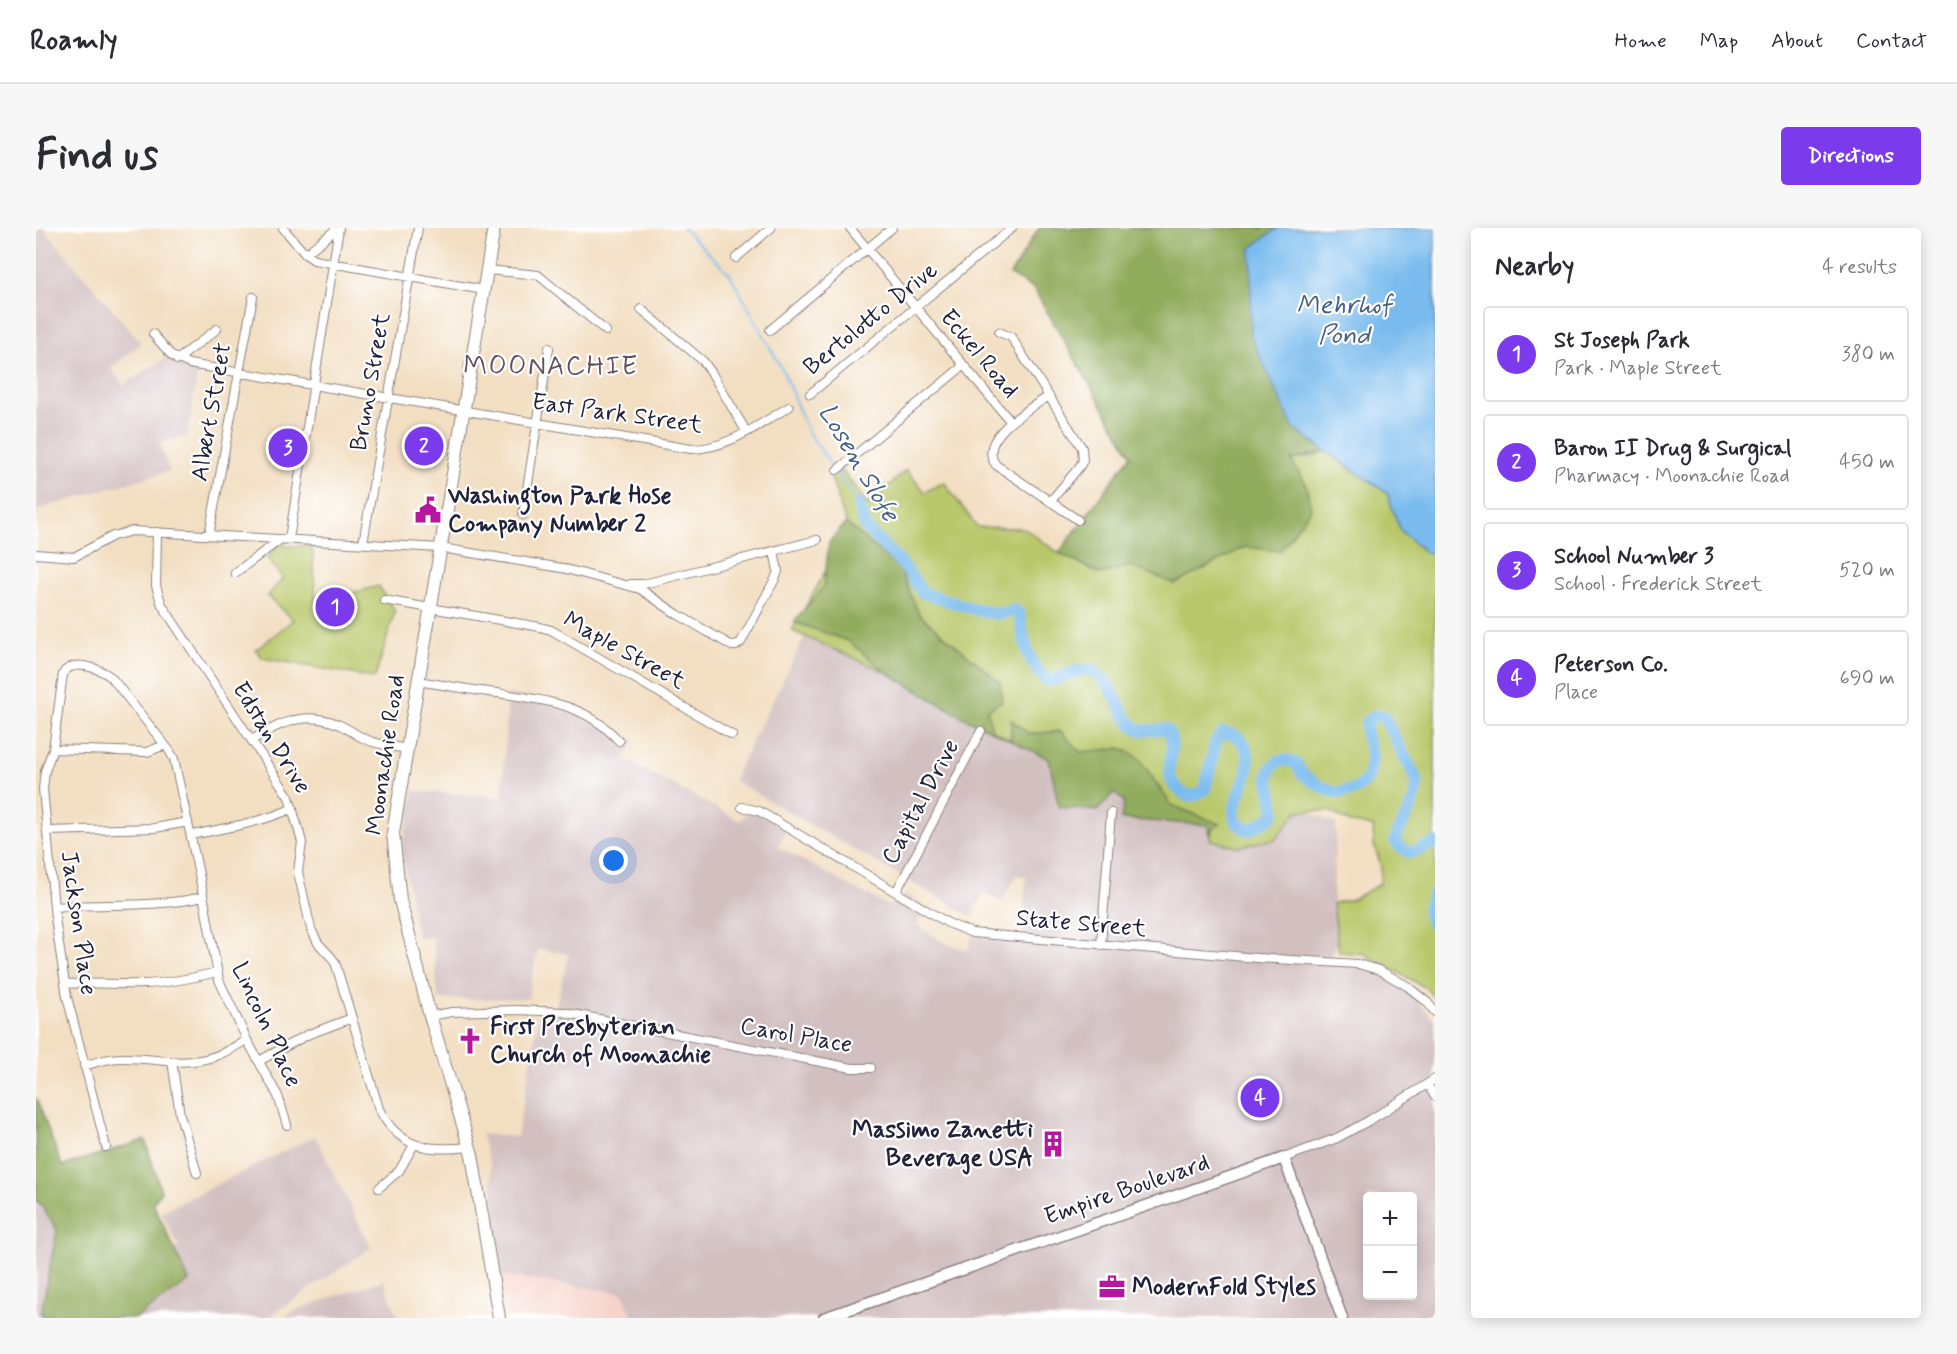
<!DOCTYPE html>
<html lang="en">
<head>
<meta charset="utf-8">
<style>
  :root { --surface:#fff; --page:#f7f7f7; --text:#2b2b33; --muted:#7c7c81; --line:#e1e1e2; --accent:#7c3aed }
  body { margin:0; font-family:Mynerve,sans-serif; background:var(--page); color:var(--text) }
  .controls { position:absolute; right:18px; bottom:18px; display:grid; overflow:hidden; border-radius:6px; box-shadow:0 3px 15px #0003 }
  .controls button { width:54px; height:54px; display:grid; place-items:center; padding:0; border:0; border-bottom:2px solid var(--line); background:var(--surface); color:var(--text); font:30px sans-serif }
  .you { position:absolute; left:578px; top:633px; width:21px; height:21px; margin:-15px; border:4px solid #fff; border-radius:50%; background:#1a73e8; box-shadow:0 0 0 9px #1a73e833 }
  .badge { display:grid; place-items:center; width:39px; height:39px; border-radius:50%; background:var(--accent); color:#fff; font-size:20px; font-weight:700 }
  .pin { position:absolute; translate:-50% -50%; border:3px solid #fff; box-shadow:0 2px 6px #0006 }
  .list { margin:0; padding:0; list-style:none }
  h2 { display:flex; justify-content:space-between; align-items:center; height:78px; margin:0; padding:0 24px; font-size:26px }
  h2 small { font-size:20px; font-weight:400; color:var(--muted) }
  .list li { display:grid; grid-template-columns:39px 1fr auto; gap:18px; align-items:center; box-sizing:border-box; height:96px; margin:0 12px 12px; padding:0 12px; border:2px solid var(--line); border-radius:6px }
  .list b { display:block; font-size:22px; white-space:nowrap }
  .list p { margin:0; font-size:20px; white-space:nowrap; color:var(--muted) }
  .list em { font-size:20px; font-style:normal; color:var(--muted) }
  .map { position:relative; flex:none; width:1399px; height:1090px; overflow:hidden; border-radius:6px }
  header { display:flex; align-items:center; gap:36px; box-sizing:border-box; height:84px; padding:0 30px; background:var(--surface); border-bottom:2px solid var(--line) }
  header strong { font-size:28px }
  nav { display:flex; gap:33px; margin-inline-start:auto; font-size:21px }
  .intro { display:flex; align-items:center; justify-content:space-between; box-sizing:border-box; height:144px; padding:0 36px }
  h1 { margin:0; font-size:42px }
  .button { padding:15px 27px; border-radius:6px; background:var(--accent); color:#fff; font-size:21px; font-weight:700 }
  main { display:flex; gap:36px; padding:0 36px }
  aside { flex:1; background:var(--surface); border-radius:6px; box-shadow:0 3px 15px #0003 }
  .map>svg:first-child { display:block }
  .built { fill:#f7d1c7 }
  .industrial { fill:#d2bfc0; fill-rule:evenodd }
  .green { fill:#b8c769; stroke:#6d7452; stroke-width:1.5 }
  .forest { fill:#92ac5d; stroke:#5a674c; stroke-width:1.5 }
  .water { fill:#79bbee; stroke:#4e6e94; stroke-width:1.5 }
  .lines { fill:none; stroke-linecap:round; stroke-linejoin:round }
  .stream { stroke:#79bbee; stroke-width:2 }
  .river { stroke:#79bbee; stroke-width:12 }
  .street-casing { stroke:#8a807e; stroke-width:10 }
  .secondary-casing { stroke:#8a807e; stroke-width:13 }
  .primary-casing { stroke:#8a807e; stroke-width:14 }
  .street { stroke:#fff; stroke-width:8 }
  .secondary { stroke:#fff; stroke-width:10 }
  .primary { stroke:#fff; stroke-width:12 }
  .labels { text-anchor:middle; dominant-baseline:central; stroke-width:4.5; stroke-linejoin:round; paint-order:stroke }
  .street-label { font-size:24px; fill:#22223b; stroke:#fff }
  .poi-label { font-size:24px; font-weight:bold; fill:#22223b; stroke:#fff; text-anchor:start }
  .water-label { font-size:26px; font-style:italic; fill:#455f83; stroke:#fff }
  .quarter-label { font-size:27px; letter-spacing:1.5px; fill:#62505b; stroke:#fff }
</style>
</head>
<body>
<header>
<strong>Roamly</strong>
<nav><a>Home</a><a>Map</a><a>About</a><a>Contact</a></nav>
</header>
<div class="intro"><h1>Find us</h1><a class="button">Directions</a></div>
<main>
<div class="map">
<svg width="1399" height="1090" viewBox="0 0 1399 1090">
  <rect width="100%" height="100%" fill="#fff"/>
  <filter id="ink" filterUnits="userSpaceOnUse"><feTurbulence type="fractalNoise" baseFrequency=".0167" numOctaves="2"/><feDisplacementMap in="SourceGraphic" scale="12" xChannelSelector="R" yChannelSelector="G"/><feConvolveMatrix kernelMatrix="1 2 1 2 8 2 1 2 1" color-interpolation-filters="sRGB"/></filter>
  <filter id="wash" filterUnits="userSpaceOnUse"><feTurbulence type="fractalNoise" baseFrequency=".008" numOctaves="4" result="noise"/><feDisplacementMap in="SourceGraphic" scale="24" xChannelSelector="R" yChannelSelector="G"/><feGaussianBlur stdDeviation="1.35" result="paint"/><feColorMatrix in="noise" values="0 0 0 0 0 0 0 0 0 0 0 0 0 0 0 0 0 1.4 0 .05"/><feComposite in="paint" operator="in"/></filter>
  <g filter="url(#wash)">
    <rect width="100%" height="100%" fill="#f2dec1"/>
    <path class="built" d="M 465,1047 L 587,1065 L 597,1090 L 474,1090 Z"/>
    <path class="industrial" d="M 0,0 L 7,0 L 105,115 L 75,140 L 87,157 L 135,127 L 163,138 L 151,208 L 124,215 L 133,243 L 0,282 Z
      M 769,408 L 850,444 L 927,489 L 1078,565 L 1088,572 L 1085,591 L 1172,597 L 1239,611 L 1262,583 L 1275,585 L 1300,596 L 1297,675 L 1301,715 L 1295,729 L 1307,731 L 1367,756 L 1399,793 L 1399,1090 L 597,1090 L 587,1065 L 465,1047 L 454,935 L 445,906 L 481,909 L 504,781 L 519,781 L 533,726 L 502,721 L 492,770 L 402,772 L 397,709 L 381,710 L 366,620 L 378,563 L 466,569 L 472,466 L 499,470 L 598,512 L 589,531 L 704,593 L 717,578 L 753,597 L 742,619 L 852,678 L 871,666 L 889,679 L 881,697 L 910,716 L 932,723 L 937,705 L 986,707 L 990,649 L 981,647 L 966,674 L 948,664 L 936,689 L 697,552 ZM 1332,968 L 1376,968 L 1376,1068 L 1332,1068 Z
      M 279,908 L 335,1020 L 231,1090 L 100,1090 L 153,1053 L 138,1021 L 143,1019 L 125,984 Z
      M 3,973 L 21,1002 L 5,1086 L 9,1090 L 0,1090 L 0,974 Z
      M 348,1052 L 362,1090 L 249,1090 L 259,1082 Z"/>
    <path class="green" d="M 1289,223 L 1351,265 L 1364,302 L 1389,324 L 1399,325 L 1399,771 L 1390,760 L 1329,726 L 1303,724 L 1297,675 L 1317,671 L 1344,656 L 1345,638 L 1338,616 L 1337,598 L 1314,595 L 1294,583 L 1262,583 L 1239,611 L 1201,619 L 1175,612 L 1175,602 L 1183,596 L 1135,577 L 1103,530 L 1085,520 L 1044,525 L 1025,503 L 993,506 L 976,492 L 975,512 L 955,502 L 951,482 L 931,459 L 917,483 L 850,444 L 756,403 L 793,337 L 810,295 L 793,244 L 807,244 L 832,277 L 870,242 L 889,264 L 908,254 L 941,299 L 988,300 L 1023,325 L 1064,346 L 1094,338 L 1139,356 L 1209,319 L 1270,256 L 1255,232 L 1277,228 Z
      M 248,311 L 248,318 L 276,318 L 280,374 L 343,358 L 359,383 L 339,450 L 226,430 L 220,422 L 257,392 L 231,368 L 247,351 L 231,329 Z"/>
    <path class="forest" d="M 1003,0 L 1242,0 L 1215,20 L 1258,201 L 1289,223 L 1255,232 L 1270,256 L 1275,281 L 1244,323 L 1209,319 L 1139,356 L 1094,338 L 1064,346 L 1023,325 L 1095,227 L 998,61 L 974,47 Z
      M 810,295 L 864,341 L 883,386 L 964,454 L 966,473 L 951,482 L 956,502 L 975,512 L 975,492 L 993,506 L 1025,503 L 1044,524 L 1085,520 L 1103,530 L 1135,577 L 1184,596 L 1175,602 L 1175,612 L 1172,597 L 1085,591 L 1088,573 L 1078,565 L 1061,583 L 1023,579 L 1013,531 L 927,489 L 850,444 L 812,413 L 758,394 L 788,358 L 793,314 Z
      M 0,869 L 26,938 L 109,912 L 125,963 L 117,975 L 153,1053 L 100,1090 L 9,1090 L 5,1086 L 21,1002 L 3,974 L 0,974 Z"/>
    <path class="water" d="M 1242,0 L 1399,0 L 1399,325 L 1389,324 L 1364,302 L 1351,265 L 1258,201 L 1215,109 L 1215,20 Z"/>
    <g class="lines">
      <path class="stream" d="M 647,0 L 694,46 L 747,143 L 772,204 L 823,277"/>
      <path class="river" d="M 823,277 L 829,299 L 868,338 L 887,365 L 942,382 L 963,386 L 979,382 L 983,385 C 988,410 990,436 1012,453 C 1025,451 1040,440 1053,442 C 1077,447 1083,494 1105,502 C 1112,504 1122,501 1129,501 C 1145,514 1126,539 1137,555 C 1141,561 1147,565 1152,568 L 1160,567 L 1169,562 L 1180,513 L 1187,505 C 1210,505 1215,526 1211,546 C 1206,564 1184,594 1213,602 L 1234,590 L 1239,583 L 1232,548 L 1236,539 L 1242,533 L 1251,532 L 1261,536 L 1266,546 L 1284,558 L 1300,565 L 1319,562 L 1332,550 L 1336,529 L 1330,506 L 1330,494 L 1338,488 L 1347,488 L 1381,552 C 1382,574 1367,592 1359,612 L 1363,618 L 1374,625 L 1399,615
        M 1399,665 C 1391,679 1388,684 1399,699"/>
    </g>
  </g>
  <g filter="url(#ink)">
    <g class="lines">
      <g class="street-casing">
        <path id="street" d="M 247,0 L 269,26 L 278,32 L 448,62
          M 814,0 L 974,193
          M 269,26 L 302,0
          M 700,30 L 735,0
          M 452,42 L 502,47 L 570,103
          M 605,81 L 667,133 L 675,144 L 710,203
          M 734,102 L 856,0
          M 963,104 L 975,109 L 1046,220 L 1047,232 L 1044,238 L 1014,274
          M 117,106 L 136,128 L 153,136 L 655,221 C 692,221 723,196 753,179
          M 141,132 L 181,101
          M 774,166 L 976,0
          M 1013,168 C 995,180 939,210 960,237 L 1042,292
          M 801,242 L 927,138
          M 487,287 L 513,120
          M 121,304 L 120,358 L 126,377 L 253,569 L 266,614 L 262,644 L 275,701 L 282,715 L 296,730 L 300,737 L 343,881 C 364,922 393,923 434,919
          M 173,307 L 217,69
          M 253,311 L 303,0
          M 327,315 L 382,0
          M 0,326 L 38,329 L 77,308 L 96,303 L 405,320 L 526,340 L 604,361 L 641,386 L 696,418 L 700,418 L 705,414 L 739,351 L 742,343 L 738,323
          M 199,345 L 245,311
          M 595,356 L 608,356 L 781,312
          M 348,372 L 504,399 L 515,402 L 696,507
          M 382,453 C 408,457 434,462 461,465 C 508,472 549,475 583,513
          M 216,512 C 245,494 270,482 304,497 C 313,501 320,507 329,511 C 342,517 357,518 371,521
          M 17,521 L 111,524 L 129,517
          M 706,579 L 723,583 L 912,695 L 936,705 L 1221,730 L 1322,736 L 1343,742 L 1371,758 L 1391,774 L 1399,784
          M 11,603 L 119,600 L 152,594
          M 155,607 C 189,600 225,595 257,580
          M 860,664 L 945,503
          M 18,679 C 68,675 118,680 167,669
          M 1065,717 L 1075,585
          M 29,756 C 56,754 82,757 108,756 C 133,755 157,750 181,744
          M 394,788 L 416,784 L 481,782 L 527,784 L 816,840 L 835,840
          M 136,833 L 144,887 L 161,945
          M 223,833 L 271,807 L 316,790
          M 48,838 C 60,834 72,830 85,830 C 111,829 138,837 164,832 C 181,830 196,820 211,812
          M 1392,857 L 1399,869
          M 70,919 L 31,769 L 19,690 L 7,561 L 9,543 L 17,521 L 27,446 C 35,430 63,440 75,449 L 133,522 L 138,531 L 164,651 L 183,752 L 211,812 L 242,868 L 251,897
          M 1248,930 L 1301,910 L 1334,892 L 1399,851
          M 343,960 L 363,943 L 378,917"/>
      </g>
      <g class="secondary-casing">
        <path id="secondary" d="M 788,1090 L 1248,930 L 1306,1090"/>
      </g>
      <g class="primary-casing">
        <path id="primary" d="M 458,0 L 357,605 L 364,672 L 394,788 L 436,927 L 463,1090"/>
      </g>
      <use href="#street" class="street"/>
      <use href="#secondary" class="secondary"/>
      <use href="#primary" class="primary"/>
    </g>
  </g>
  <defs>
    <g id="civic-bare" transform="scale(2.07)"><path d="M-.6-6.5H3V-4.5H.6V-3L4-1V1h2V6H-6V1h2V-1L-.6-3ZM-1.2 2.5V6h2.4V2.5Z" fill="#b5179e" stroke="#fff" stroke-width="2.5" paint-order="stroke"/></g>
    <g id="church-bare" transform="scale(2.07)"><path d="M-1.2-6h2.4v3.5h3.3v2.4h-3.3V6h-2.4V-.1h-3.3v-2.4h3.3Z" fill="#b5179e" stroke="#fff" stroke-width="2.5" paint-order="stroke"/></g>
    <g id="building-bare" transform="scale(2.07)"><path d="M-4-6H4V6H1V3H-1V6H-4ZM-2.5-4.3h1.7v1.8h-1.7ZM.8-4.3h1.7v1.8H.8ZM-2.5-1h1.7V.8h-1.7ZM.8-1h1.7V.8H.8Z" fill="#b5179e" stroke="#fff" stroke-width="2.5" paint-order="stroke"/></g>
    <g id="office-bare" transform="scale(2.07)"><path d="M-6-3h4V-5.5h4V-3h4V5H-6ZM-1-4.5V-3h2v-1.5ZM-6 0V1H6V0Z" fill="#b5179e" stroke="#fff" stroke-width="2.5" paint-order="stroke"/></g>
  </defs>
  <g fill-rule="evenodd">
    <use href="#civic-bare" x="392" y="282"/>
    <use href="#church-bare" x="434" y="813"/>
    <use href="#building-bare" x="1017" y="916"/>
    <use href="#office-bare" x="1076" y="1059"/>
  </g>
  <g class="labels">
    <g class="street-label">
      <text transform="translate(835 91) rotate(-39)">Bertolotto Drive</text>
      <text transform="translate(943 126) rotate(50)">Eckel Road</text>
      <text transform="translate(335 154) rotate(-80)">Bruno Street</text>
      <text transform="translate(176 184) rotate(-80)">Albert Street</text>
      <text transform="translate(581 186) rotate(8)">East Park Street</text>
      <text transform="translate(588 423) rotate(29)">Maple Street</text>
      <text transform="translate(235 510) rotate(58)">Edstan Drive</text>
      <text transform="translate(350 527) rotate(-82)">Moonachie Road</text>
      <text transform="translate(885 574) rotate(-62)">Capital Drive</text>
      <text transform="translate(42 695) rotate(82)">Jackson Place</text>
      <text transform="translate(1045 696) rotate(5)">State Street</text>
      <text transform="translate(230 797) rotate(65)">Lincoln Place</text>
      <text transform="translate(760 808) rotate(10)">Carol Place</text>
      <text transform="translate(1091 962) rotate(-19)">Empire Boulevard</text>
    </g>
    <g class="poi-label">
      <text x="412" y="268">Washington Park Hose<tspan x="412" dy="28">Company Number 2</tspan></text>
      <text x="454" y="799">First Presbyterian<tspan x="454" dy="28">Church of Moonachie</tspan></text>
      <text x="997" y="902" text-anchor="end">Massimo Zanetti<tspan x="997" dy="28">Beverage USA</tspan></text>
      <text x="1096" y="1059">ModernFold Styles</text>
    </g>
    <g class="water-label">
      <text x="1308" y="78">Mehrhof<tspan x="1308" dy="30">Pond</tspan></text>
      <text transform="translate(822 235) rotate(59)">Losen Slofe</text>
    </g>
    <g class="quarter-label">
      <text x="515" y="138">MOONACHIE</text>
    </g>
  </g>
</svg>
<div class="controls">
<button>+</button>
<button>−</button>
</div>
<div class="you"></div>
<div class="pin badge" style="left:299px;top:379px">1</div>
<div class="pin badge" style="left:388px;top:218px">2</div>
<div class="pin badge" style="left:252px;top:220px">3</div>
<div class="pin badge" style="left:1224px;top:870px">4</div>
</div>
<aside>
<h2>Nearby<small>4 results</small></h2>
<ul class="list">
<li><span class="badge">1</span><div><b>St Joseph Park</b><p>Park · Maple Street</p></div><em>380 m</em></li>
<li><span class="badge">2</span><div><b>Baron II Drug &amp; Surgical</b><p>Pharmacy · Moonachie Road</p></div><em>450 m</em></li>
<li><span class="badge">3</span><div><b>School Number 3</b><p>School · Frederick Street</p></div><em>520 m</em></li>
<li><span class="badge">4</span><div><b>Peterson Co.</b><p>Place</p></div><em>690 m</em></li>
</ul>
</aside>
</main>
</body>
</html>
